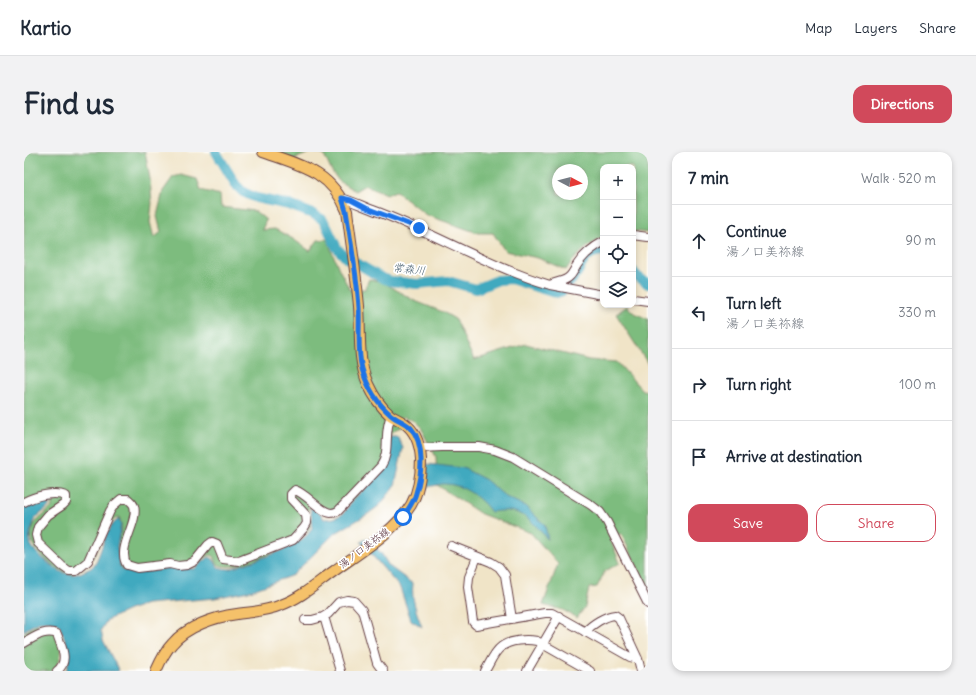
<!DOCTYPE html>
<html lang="en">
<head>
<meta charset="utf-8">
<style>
  :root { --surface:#fff; --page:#f2f2f3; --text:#1f2937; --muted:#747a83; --line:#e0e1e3; --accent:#d1495b }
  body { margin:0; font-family:Delius,"Klee One",sans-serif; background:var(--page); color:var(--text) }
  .controls { position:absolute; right:12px; top:12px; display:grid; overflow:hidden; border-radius:8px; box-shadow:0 2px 6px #0003 }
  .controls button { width:36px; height:36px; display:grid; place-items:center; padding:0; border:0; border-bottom:1px solid var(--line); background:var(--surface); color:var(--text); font:20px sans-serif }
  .compass { position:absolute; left:528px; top:12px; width:36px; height:36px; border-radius:50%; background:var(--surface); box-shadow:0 2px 6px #0003; rotate:97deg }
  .stop { position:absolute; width:12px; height:12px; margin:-9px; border:3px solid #1a73e8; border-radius:50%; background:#fff }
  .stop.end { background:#1a73e8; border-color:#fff; box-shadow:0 1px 4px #0008 }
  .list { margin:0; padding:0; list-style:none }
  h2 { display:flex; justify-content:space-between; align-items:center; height:52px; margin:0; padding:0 16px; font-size:17px }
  h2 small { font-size:13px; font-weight:400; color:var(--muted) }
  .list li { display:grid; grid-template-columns:26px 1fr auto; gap:12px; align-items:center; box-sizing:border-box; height:72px; padding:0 16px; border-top:1px solid var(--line) }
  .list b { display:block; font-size:15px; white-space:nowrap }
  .list p { margin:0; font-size:13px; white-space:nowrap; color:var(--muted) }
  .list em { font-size:13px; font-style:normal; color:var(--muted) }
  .actions { display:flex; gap:8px; padding:12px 16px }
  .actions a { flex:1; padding:9px 0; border:1px solid var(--accent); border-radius:12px; text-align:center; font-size:14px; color:var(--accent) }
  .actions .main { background:var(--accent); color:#fff }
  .icon { flex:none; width:22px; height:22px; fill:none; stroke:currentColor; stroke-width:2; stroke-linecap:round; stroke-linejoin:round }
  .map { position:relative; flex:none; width:624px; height:519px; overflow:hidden; border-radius:12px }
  header { display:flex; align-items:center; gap:24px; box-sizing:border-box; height:56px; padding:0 20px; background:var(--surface); border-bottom:1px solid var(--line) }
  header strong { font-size:19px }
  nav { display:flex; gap:22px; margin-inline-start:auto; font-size:14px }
  .intro { display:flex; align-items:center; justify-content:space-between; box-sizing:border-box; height:96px; padding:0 24px }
  h1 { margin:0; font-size:28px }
  .button { padding:10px 18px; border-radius:12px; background:var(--accent); color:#fff; font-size:14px; font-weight:700 }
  main { display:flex; gap:24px; padding:0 24px }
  aside { flex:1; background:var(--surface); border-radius:12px; box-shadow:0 2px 6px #0003 }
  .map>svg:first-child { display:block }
  .forest { fill:#7dbc7e; stroke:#646e54; fill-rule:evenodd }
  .water { fill:#3fa9bf; stroke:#446475 }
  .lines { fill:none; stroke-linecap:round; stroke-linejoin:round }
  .river { stroke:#3fa9bf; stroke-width:10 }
  .minor-casing { stroke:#633d42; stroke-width:10 }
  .major-casing { stroke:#633d42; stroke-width:12 }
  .minor { stroke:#fff; stroke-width:8 }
  .major { stroke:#f5c16b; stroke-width:10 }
  .route { stroke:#1a73e8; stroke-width:5 }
  .labels { text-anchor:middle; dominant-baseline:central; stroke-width:3.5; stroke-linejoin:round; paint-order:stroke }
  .street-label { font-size:10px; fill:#4a1f2b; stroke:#fff }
  .water-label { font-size:11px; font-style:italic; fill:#455d6e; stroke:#fff }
</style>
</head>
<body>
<header>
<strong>Kartio</strong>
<nav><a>Map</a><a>Layers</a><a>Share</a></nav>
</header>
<div class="intro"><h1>Find us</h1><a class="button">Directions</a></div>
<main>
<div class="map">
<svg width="624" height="519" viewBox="0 0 624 519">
  <rect width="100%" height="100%" fill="#fff"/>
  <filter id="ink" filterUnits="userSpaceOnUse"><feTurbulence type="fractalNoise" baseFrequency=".025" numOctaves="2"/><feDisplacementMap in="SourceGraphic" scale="8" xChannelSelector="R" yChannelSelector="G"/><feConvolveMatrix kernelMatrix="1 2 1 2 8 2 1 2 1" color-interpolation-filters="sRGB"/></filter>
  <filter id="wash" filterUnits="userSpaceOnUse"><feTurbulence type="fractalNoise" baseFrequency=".012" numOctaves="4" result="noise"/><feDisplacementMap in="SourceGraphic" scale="16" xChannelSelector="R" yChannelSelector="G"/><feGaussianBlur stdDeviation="0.9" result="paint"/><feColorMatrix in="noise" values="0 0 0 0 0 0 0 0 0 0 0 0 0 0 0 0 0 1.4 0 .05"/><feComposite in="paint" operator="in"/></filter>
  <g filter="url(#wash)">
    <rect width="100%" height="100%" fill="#f0e4c7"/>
    <path class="forest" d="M 0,0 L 121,0 L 126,27 L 128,51 L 126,70 L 130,86 L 137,80 L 133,64 L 139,39 L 149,25 L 157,23 L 173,27 L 177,38 L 196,43 L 197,55 L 231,59 L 242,68 L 238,78 L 251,77 L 269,87 L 286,99 L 294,88 L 303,87 L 315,117 L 326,138 L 341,137 L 345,127 L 359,130 L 391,149 L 419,160 L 431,167 L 450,208 L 502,192 L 565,208 L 593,210 L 618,238 L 624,239 L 624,437 L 597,381 L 587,389 L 596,411 L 581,419 L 573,435 L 565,436 L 561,455 L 553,466 L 539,458 L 519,453 L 534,412 L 507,381 L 457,362 L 413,333 L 412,305 L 397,277 L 389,269 L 379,264 L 375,276 L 366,282 L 365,292 L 366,303 L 365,310 L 354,324 L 343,332 L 316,360 L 286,352 L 283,361 L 287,369 C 286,372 286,375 284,378 C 274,391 216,418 199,414 C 197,414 195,413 193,412 L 190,404 L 185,403 C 179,406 176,412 170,414 C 164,417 156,415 149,415 C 130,415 115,425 97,415 C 95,407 95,400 95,392 C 95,382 100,375 95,365 C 80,370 77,395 68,407 C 64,414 54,418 48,422 C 29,417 14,403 6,385 L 10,372 L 28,355 L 29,349 C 20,345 8,348 0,354 Z
      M 247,0 L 288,0 L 270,7 Z
      M 290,0 L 624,0 L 624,81 L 609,79 L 609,15 L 579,15 L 579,85 C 564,93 551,104 542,118 L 514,106 L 481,99 L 469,81 L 454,81 L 402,63 L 372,39 L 363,42 L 341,33 L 331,39 L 315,29 L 307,18 L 300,3 ZM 534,18 L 558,18 L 558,42 L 534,42 Z
      M 603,154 L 610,161 L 624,167 L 624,212 L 592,162 Z
      M 26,472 L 37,481 C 37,497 40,507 28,519 L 0,519 L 0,481 L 12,473 Z"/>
    <path class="water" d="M 366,285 L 374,285 L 379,296 L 371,334 L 356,353 L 344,362 L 310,382 L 269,423 L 229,438 L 191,446 L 123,452 L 105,458 L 83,468 L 77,478 L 79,488 L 95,519 L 42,519 C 48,503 42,487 34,472 C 18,468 14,469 0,479 L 0,356 C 7,352 20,347 28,349 C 25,358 17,360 11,367 C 10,369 9,373 8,376 C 1,391 10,399 22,409 C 33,418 45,428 60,419 C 63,418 68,416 70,413 C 79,399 80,376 95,367 L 97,372 L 93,394 L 95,413 L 99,418 L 115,421 L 147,416 L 170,417 L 185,405 L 189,407 L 194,415 C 197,416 202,417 206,417 C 210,416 214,414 218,413 C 235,407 280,394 288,376 C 290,372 286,362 287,355 L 297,362 L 300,367 L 310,366 L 319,362 L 329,348 L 364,315 L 368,304 L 365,293 Z
      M 403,312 L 439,316 L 462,328 L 482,345 L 501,354 L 521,373 L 524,388 C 506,366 497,355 467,360 C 456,345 438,331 418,332 C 412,333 405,335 399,336 Z
      M 343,386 L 357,401 L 365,414 L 389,432 C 387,447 393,461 398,475 L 387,468 L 376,436 L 337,390 Z"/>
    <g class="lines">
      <path class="river" d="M 192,0 L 212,33 L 219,40 L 232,46 L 265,53 L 289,62 L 298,67 L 302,73 L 313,96 L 322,106 L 334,112 L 358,126 L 367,129 L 393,132 L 424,129 L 452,137 L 474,128 L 487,127 L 528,140 L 536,141 C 541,135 547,130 551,124 C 560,111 560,100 579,99
        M 609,119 L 613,124 L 624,132"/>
    </g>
  </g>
  <g filter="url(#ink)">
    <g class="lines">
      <g class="minor-casing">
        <path id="minor" d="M 317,46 C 329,49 338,54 349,58 C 409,80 465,115 526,133 C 533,129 541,130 546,124 C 549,121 551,116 553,113 C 560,102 568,96 579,90
          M 609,83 L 624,85
          M 526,133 L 579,143
          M 609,147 L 624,149
          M 396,296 L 418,295 L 455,295 L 471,298 L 489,305 L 567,353 L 576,360 L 583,370 L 624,452
          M 0,350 C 11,344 30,339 42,344 L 42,350 L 39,353 L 24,363 L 14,375 L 12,383 L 14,391 L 38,414 L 45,419 L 52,419 L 64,409 L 86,359 L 90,353 L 97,347 L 104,347 C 106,349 109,351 110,354 C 115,371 92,396 103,413 L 113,416 L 146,412 L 154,414 L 163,413 L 171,409 L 184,393 L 188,390 L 193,392 L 199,407 L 215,409 L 269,388 L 280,376 L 283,371 L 282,363 L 267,347 L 267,342 L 271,338 C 283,342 296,360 307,361 C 309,361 312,360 314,359 L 357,314 C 367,299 359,281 367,264
          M 427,394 L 467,410 L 475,415 L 481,423 L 488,467
          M 453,405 L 445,425 L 444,435 L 449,470 L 452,473 L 521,461 L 528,461 L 606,505 L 614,507
          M 299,465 L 301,468 L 316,519
          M 281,468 L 288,468 L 299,465 L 304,462 L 315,450 L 323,448 L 330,449 L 338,458 L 353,511 L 359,519
          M 561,480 C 568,472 581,464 591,463 L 595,466 L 614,507 L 617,519
          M 0,491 C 11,485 21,477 33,482 C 37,494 46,509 33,519
          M 461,519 C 466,511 470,500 477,495 C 486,488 502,487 513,489 L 566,519
          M 503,519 L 535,464"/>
      </g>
      <g class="major-casing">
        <path id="major" d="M 132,519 C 136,510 141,499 148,492 C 163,474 191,465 213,462 C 228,460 243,459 257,453 C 277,446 293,431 310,419 C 336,400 370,380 387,353 C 395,339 397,322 397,307 C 396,293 392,279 380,271 C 376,268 370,266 366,263 C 357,255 349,243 344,232 C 333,207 337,180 335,154 C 332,122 327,90 323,59 C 307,19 276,13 239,0"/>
      </g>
      <use href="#minor" class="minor"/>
      <use href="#major" class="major"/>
    </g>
  </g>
  <g class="lines" filter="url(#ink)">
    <path class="route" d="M 379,365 C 384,357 390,350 392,341 C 398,322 401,292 387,276 C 381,270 373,268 367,263 C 353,251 343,234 338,217 C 333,199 336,175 335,156 C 333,124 327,91 322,59 L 318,46 L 327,48 L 342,56 L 395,76"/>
  </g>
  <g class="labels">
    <g class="street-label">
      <text transform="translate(340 396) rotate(-37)">湯ノ口美祢線</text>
    </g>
    <g class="water-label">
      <text transform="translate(385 117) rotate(6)">常森川</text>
    </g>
  </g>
</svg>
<div class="controls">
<button>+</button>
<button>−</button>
<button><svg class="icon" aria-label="locate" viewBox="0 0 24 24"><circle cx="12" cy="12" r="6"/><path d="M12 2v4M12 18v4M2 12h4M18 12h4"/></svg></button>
<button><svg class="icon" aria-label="layers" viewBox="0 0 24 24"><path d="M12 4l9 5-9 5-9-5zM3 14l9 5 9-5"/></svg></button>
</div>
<svg class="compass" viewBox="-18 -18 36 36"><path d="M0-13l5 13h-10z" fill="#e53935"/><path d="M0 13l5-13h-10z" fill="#747a83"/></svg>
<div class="stop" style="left:379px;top:365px"></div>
<div class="stop end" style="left:395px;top:76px"></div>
</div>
<aside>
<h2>7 min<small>Walk · 520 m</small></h2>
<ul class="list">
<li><svg class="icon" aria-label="ahead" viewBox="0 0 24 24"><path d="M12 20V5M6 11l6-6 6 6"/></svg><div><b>Continue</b><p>湯ノ口美祢線</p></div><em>90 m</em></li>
<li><svg class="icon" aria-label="left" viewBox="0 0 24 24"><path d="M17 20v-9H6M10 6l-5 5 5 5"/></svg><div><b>Turn left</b><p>湯ノ口美祢線</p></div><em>330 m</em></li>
<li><svg class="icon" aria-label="right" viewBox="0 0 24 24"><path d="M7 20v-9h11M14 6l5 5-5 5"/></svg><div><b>Turn right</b></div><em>100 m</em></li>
<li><svg class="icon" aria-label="arrive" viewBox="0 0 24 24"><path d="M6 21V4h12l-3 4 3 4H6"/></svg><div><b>Arrive at destination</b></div></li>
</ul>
<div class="actions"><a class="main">Save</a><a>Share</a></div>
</aside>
</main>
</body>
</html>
